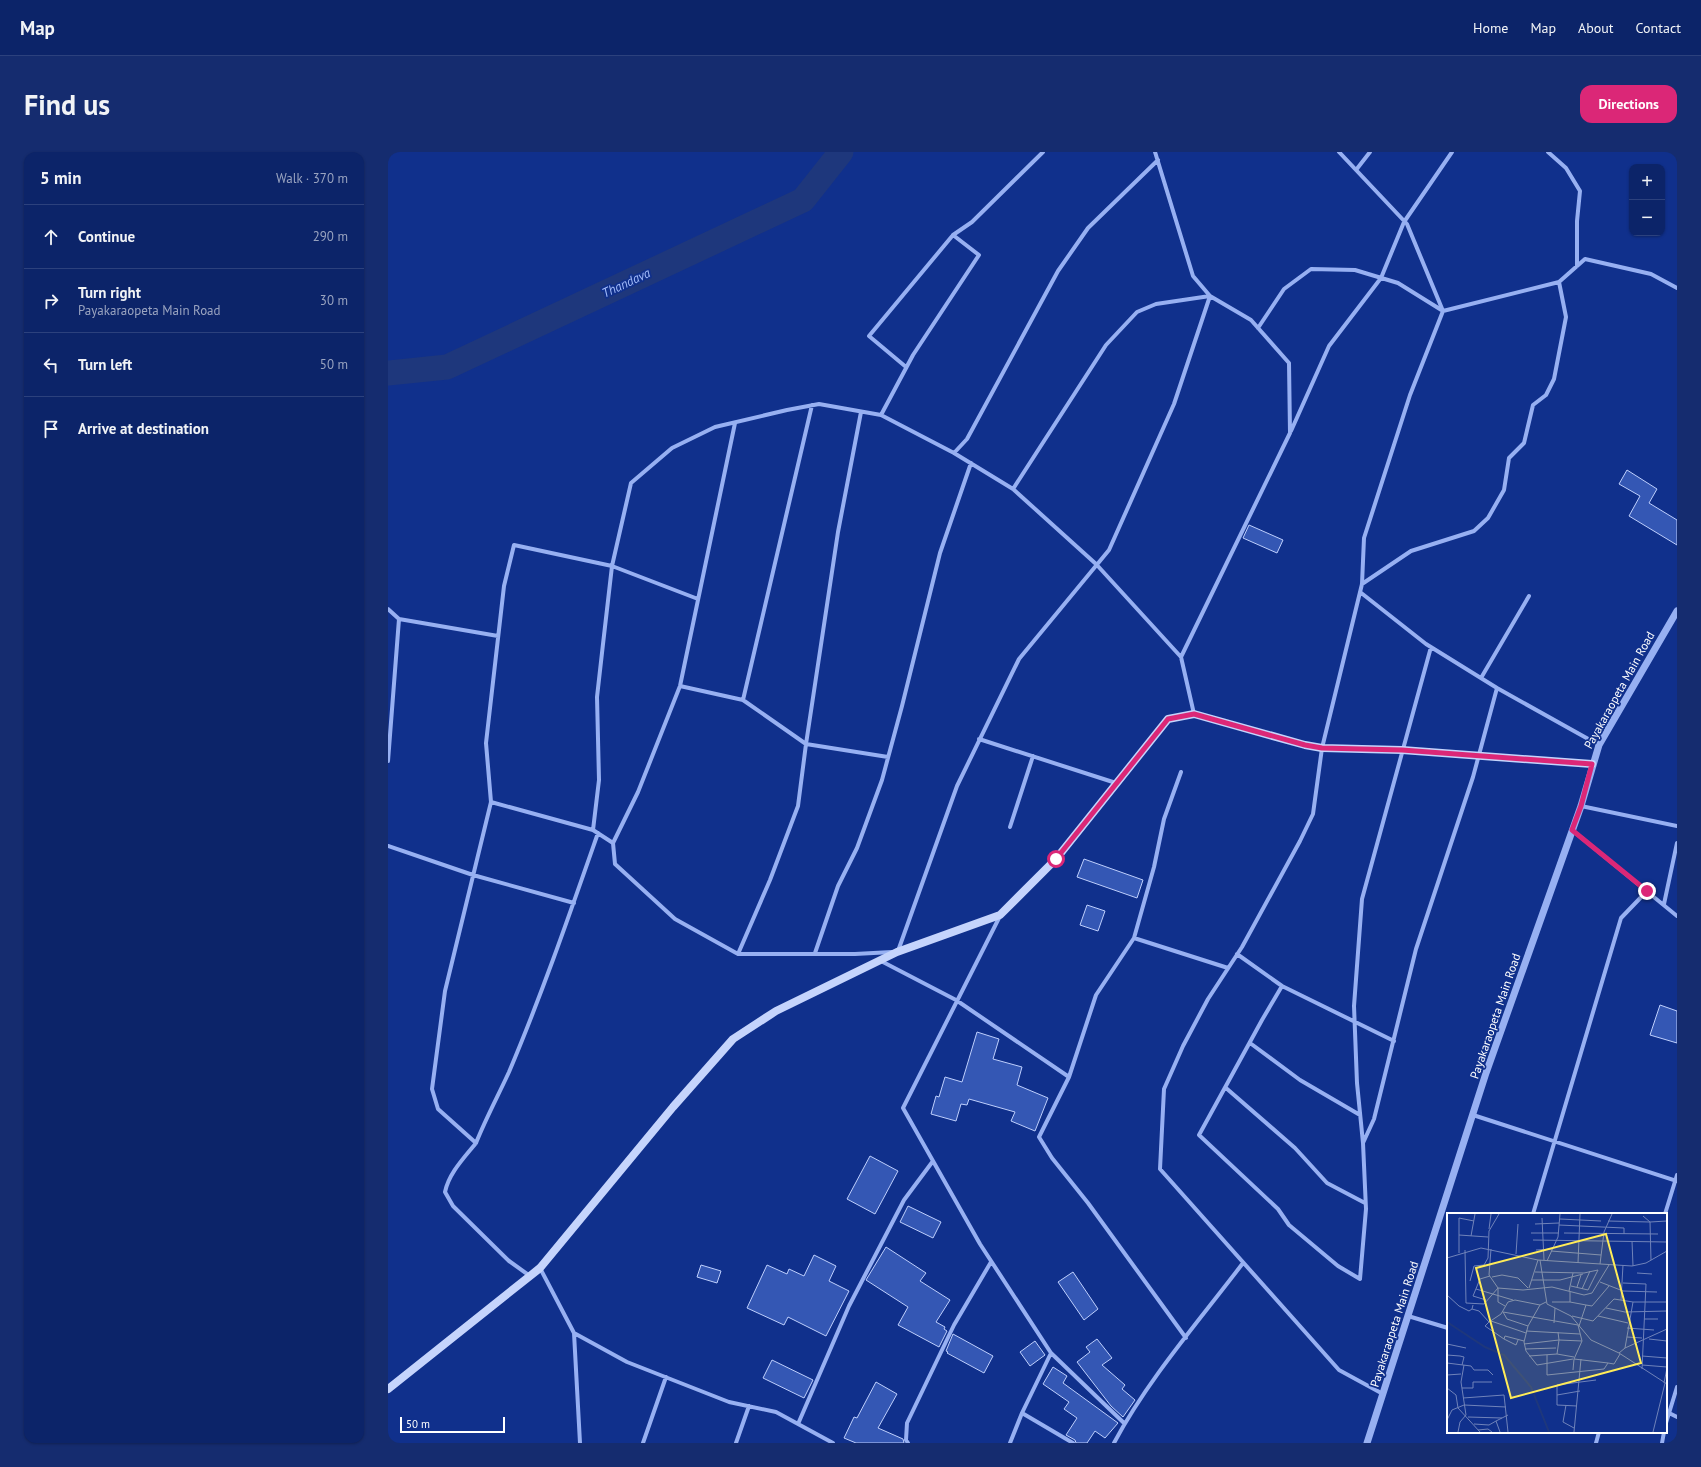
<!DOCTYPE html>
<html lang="en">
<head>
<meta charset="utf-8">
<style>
  :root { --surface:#0c2469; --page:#152c6f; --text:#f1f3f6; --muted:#9aa4c0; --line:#2c417d; --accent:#db2777 }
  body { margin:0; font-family:"PT Sans",sans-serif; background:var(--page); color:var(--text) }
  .controls { position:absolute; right:12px; top:12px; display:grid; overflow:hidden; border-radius:8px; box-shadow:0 1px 3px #0004 }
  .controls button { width:36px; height:36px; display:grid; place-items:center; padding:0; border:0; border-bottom:1px solid var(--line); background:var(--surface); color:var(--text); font:20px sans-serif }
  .scale { position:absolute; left:12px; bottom:10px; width:105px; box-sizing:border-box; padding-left:4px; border:2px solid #fff; border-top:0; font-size:11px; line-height:14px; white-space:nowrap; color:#fff; -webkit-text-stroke:3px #10308c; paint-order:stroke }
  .stop { position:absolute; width:12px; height:12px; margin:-9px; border:3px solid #db2777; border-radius:50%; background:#fff }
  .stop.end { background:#db2777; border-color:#fff; box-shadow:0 1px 4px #0008 }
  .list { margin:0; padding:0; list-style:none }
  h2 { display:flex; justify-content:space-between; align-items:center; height:52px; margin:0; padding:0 16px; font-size:17px }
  h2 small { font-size:13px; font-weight:400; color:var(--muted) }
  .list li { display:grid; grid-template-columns:26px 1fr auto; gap:12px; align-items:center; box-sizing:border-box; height:64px; padding:0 16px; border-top:1px solid var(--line) }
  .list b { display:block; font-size:15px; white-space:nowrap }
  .list p { margin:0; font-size:13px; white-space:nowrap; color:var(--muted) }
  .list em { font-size:13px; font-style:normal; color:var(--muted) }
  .icon { flex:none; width:22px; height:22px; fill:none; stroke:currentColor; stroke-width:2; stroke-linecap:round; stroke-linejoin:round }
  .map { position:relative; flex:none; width:1289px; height:1291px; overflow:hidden; border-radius:12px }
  header { display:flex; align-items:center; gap:24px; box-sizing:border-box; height:56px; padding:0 20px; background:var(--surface); border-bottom:1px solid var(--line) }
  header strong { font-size:19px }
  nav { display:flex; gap:22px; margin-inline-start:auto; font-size:14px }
  .intro { display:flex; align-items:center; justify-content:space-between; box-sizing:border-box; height:96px; padding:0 24px }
  h1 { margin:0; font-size:28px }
  .button { padding:10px 18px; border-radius:12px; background:var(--accent); color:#fff; font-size:14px; font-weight:700 }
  main { display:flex; gap:24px; padding:0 24px }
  aside { flex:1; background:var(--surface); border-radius:12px; box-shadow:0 1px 3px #0004 }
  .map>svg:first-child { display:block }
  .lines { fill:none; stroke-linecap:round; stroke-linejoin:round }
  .river { stroke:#1e377c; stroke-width:25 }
  .building { fill:#3457b4; stroke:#becffd }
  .minor { stroke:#97b0f2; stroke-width:4 }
  .tertiary { stroke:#97b0f2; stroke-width:7 }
  .secondary { stroke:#c5d4fc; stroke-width:8 }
  .route { stroke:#db2777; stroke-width:5 }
  .labels { text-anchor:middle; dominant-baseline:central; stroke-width:3.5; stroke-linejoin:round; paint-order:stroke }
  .street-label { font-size:12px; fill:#fff; stroke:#10308c }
  .water-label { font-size:13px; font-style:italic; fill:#a2bbfa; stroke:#10308c }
  .inset-river { fill:none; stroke:#1e377c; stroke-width:2 }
  .inset-road { fill:none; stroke:#7083ba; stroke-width:1 }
  .view { fill:#ffec58; fill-opacity:0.15; stroke:#ffec58; stroke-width:2 }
  .inset-edge { fill:none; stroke:#fff; stroke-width:2 }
</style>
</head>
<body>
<header>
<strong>Map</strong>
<nav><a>Home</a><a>Map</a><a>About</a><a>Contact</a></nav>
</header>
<div class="intro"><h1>Find us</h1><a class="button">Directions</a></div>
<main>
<aside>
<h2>5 min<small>Walk · 370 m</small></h2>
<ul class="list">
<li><svg class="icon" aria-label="ahead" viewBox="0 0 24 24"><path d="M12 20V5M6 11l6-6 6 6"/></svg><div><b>Continue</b></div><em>290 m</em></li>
<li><svg class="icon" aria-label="right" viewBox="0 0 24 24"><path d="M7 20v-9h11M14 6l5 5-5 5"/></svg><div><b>Turn right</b><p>Payakaraopeta Main Road</p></div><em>30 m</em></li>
<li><svg class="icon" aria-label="left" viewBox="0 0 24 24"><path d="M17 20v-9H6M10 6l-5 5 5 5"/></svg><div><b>Turn left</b></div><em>50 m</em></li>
<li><svg class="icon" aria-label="arrive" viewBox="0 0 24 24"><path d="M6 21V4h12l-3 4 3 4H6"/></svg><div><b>Arrive at destination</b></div></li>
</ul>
</aside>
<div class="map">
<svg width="1289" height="1291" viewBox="0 0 1289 1291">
  <rect width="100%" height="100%" fill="#10308c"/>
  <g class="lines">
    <path class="river" d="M 0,221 L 59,215 L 415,48 L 453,0"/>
  </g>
  <path class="building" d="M 1239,318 L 1269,337 L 1261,351 L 1289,368 L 1289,393 L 1241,364 L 1252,344 L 1231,332 Z
    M 861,373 L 895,388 L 889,401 L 855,386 Z
    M 696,707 L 755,728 L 749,746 L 689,725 Z
    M 699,753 L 717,759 L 710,779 L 692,773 Z
    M 1272,853 L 1289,859 L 1289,891 L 1262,883 Z
    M 589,880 L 611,887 L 605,907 L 634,915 L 629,933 L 660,946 L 647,979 L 623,969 L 627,960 L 581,947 L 579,953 L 573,952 L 568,969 L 543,962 L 548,944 L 551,945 L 557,925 L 574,930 Z
    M 482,1004 L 510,1019 L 487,1062 L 459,1047 Z
    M 520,1054 L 553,1070 L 545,1086 L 512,1070 Z
    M 498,1095 L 538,1121 L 532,1129 L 562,1148 L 548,1170 L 557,1175 L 556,1177 L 559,1179 L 551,1195 L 510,1173 L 520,1155 L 478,1128 Z
    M 426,1103 L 448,1114 L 441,1129 L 461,1139 L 438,1184 L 400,1165 L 396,1173 L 359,1156 L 379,1113 L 399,1122 L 401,1117 L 416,1124 Z
    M 313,1113 L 333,1119 L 329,1131 L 309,1125 Z
    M 685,1120 L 710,1157 L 696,1168 L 670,1130 Z
    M 565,1182 L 605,1204 L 596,1221 L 559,1201 L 560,1200 L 558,1199 Z
    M 709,1187 L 724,1206 L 714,1213 L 737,1233 L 734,1237 L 747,1248 L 735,1265 L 723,1254 L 689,1210 L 702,1200 L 698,1195 Z
    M 647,1189 L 657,1203 L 642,1214 L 632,1200 Z
    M 384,1208 L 425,1228 L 416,1246 L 375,1226 Z
    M 665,1215 L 679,1224 L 675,1231 L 730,1271 L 717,1286 L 707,1279 L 699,1291 L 688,1291 L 687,1288 L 678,1283 L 689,1266 L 676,1257 L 681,1250 L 655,1232 Z
    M 488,1230 L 509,1242 L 490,1276 L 515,1287 L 516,1291 L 468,1291 L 456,1286 L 466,1265 L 469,1266 Z"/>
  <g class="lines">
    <path class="minor" d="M 767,0 L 805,124 L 822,144 L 863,168 L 901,211 L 902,281 L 793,505
      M 951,0 L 1019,72 L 1055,159 L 1171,130 L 1197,107 L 1263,122 L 1289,136
      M 1160,0 L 1178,16 L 1192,39 L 1189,69 L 1189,114
      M 968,18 L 982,0
      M 565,83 L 584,70 L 655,0
      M 870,176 L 896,137 L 923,117 L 967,118 L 1010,131 L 1055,159 L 1022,243 L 976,386 L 974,432 L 934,596 L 925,662 L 912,689 L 854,795 L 820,847 L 795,894 L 776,937 L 772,1017 L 951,1218 L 995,1242
      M 473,260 L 450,380 L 418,592 L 500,605
      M 493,263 L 525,203 L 591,103 L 565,83 L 481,184 L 518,215
      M 903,279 L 941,194 L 993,126 L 1016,70 L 1064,0
      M 566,301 L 579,287 L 670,119 L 700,76 L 770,8
      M 625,337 L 718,193 L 749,160 L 768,152 L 822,144
      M 974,432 L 1023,399 L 1086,379 L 1100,366 L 1116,338 L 1121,306 L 1136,291 L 1145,253 L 1158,243 L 1166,227 L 1178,165 L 1171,130
      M 972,440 L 1038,492 L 1109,536 L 1211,593
      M 0,457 L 11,467 L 0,609
      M 11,467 L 110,484
      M 1093,526 L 1141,444
      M 292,534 L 355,548 L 418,592 L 410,654 L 382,728 L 350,802
      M 355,548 L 424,253
      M 591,587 L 728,631
      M 103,650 L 205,678 L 225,691 L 227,712 L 287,767 L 350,802 L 467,802 L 504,800
      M 1193,654 L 1289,674
      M 622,675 L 645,604
      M 205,678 L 211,628 L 209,545 L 215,492 L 224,414 L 243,331 L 284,296 L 327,275 L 399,258 L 431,252 L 493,263 L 566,301 L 625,337 L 708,412 L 793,505 L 806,562
      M 1184,678 L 1289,764
      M 210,681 C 182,761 154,842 121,920 C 110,944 98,966 88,991 L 50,957 L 44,937 L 57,839 L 103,650 L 98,591 L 116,434 L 126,393 L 224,414 L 310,447
      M 225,691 L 250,640 L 292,534 L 347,271
      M 0,694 L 85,723 L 186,751
      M 1276,752 L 1289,691
      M 612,764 L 515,956 L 592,1092 L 663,1201 L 634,1261 L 622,1291
      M 746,786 L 766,715 L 776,667 L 793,620
      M 510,799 L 569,634 L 631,507 L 721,398 L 786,252 L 822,144
      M 427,801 L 450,734 L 469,696 L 494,628 L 514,554 L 552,401 L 583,311
      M 849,802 L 894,834 L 1006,889
      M 493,809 L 568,848 L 681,925 L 651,985 L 664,1006 L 700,1051 L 798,1186
      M 894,834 L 874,868 L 811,983 L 890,1057 L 901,1073 L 950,1114 L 972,1127 L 978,1057 L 975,991 L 986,967 L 1028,797 L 1085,625 L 1109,536
      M 862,891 L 912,928 L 972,963
      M 681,925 L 708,843 L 746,786 L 840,816
      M 838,936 L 907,996 L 939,1031 L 977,1051
      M 1085,963 L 1289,1029
      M 88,991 C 76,1006 61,1021 57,1040 L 65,1054 L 121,1109 L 142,1124
      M 975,991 L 969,931 L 966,854 L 974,747 L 1043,495
      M 1145,1062 L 1233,766 L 1259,739
      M 1277,1062 L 1289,1023
      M 152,1116 L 186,1181 L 192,1291
      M 1020,1164 L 1060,1176
      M 186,1181 L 239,1210 L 341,1250 L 388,1260 L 445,1291
      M 663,1201 L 736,1271
      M 1279,1260 L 1289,1265
      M 634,1261 L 685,1291
      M 1278,1271 L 1289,1235
      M 410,1272 L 461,1154 L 516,1048 L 545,1009
      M 255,1291 L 278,1225
      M 348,1291 L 361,1254
      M 520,1291 L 518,1288 L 519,1271 L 566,1173 L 603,1110
      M 726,1291 C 760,1227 811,1169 855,1111
      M 1208,1291 L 1211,1280
      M 1274,1291 L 1276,1280"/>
    <path class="tertiary" d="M 979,1291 L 1098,921 L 1193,654 L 1211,593 L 1289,459"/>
    <path class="secondary" d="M 0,1237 L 152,1116 L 285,955 L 345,887 L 388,859 L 509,800 L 612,763 L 668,707 L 780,567 L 806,562 L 917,593 L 934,596 L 1014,598 L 1204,612"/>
  </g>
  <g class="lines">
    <path class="route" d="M 668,707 L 780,567 L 806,562 L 917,593 L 934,596 L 1014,598 L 1204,612 L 1193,654 L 1184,678 L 1259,739"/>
  </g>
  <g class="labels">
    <g class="street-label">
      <text transform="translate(1231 538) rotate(-61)">Payakaraopeta Main Road</text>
      <text transform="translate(1107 864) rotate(-71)">Payakaraopeta Main Road</text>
      <text transform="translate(1006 1172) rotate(-72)">Payakaraopeta Main Road</text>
    </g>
    <g class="water-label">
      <text transform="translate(238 131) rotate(-25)">Thandava</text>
    </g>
  </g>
  <g transform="translate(1059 1061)">
    <rect width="220" height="220" fill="#10308c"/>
    <path class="inset-river" d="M 0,109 L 38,134 L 57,142 L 84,174 L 102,219"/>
    <path class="inset-road" d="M 196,3 L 203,9 L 220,8M 95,5 L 97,47M 113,6 L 154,8M 161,8 L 203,9 L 204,47M 88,11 L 112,10M 112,12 L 177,15 L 177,21M 42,16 L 44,1M 84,20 L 112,20M 117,20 L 211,21M 12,22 L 41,24M 24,23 L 28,1M 86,27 L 220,29M 185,28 L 186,53M 18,37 L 19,90 L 37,91 L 51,75 L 42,62 L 44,36M 89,37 L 105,36M 104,38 L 154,42M 12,40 L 12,5 L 27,8M 69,41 L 71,11M 0,45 L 34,35 L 91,47 L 185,53 L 199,50 L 220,38M 93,47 L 100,91 L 124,103 L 144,127 L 172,140 L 220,171M 100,48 L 111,24 L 113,1M 131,50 L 133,1M 153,51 L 157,19 L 165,1M 88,59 L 137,60 L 151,57M 190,60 L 205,61M 45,64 L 55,62 L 71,65 L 81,75M 85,67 L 113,67 L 136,61M 23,68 L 27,53 L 37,52 L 41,45 L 42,18 L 52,1M 153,69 L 176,78 L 210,79M 176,70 L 199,71 L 195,156M 124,73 L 141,77 L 151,57M 130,74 L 134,62M 82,75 L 91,47M 29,76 L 66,87M 135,76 L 143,58M 122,78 L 126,60M 123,79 L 123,89 L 139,92M 0,82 L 12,93 L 22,98 L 25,96M 39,87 L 26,83 L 33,66 L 43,63M 174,87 L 176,52M 99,89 L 93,92 L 81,113 L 77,129 L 79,138 L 90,152 L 126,146M 105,89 L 123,89M 26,92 L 25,96 L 32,98 L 42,109 L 54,101 L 61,89 L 68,87 L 93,92M 58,93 L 51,89 L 51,75 L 76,77 L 105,74 L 137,82 L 145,80 L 162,52M 159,95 L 178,99 L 220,98M 56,99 L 131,112 L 135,128 L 127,146 L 126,157M 56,99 L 60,106 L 81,113M 125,103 L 146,108 L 167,86 L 186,89M 151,103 L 181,110M 197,106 L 211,106M 44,108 L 79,120M 42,109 L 38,113 L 57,126M 107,110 L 108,95M 132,113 L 139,92 L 145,93 L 162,73M 180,115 L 207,117M 79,118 L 133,121M 58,123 L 57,126 L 69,132 L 71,127M 58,123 L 77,128M 180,124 L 195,125M 202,126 L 220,128M 0,131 L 19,135M 77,131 L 112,127 L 111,119M 178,135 L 186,89 L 220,89M 78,136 L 109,135M 172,140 L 178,135 L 220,116M 110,141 L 112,127 L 135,128M 0,142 L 13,143M 100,142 L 100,162 L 157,156 L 161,150 L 127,146M 13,143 L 17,144 L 15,152M 82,143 L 110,141 L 127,144M 195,143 L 220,145M 0,150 L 24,153 L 27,157 L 41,157 L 46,162M 161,150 L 167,151 L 173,141M 17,152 L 14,169 L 19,202M 195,152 L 220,154M 0,162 L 14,161M 217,170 L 220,155M 0,175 L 9,182 L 11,195 L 33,219M 15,175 L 26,175 L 26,169 L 45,169M 110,182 L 133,178M 16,185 L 57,182 L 61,219M 119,192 L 116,209 L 127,215M 130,193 L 110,192 L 110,172 L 149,167M 21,204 L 55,205M 0,207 L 5,197 L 17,192 L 59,194M 27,211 L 42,212 L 49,208M 31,217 L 41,216 L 45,219M 11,219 L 13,209 L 19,202M 53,219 L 49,208 L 61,202M 127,219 L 134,146M 206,219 L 218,170"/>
    <path class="view" d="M 159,21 L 194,150 L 64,185 L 29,55 Z"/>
    <rect width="220" height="220" class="inset-edge"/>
  </g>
</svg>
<div class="controls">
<button>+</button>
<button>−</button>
</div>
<div class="scale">50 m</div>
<div class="stop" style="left:668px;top:707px"></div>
<div class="stop end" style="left:1259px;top:739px"></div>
</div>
</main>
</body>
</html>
